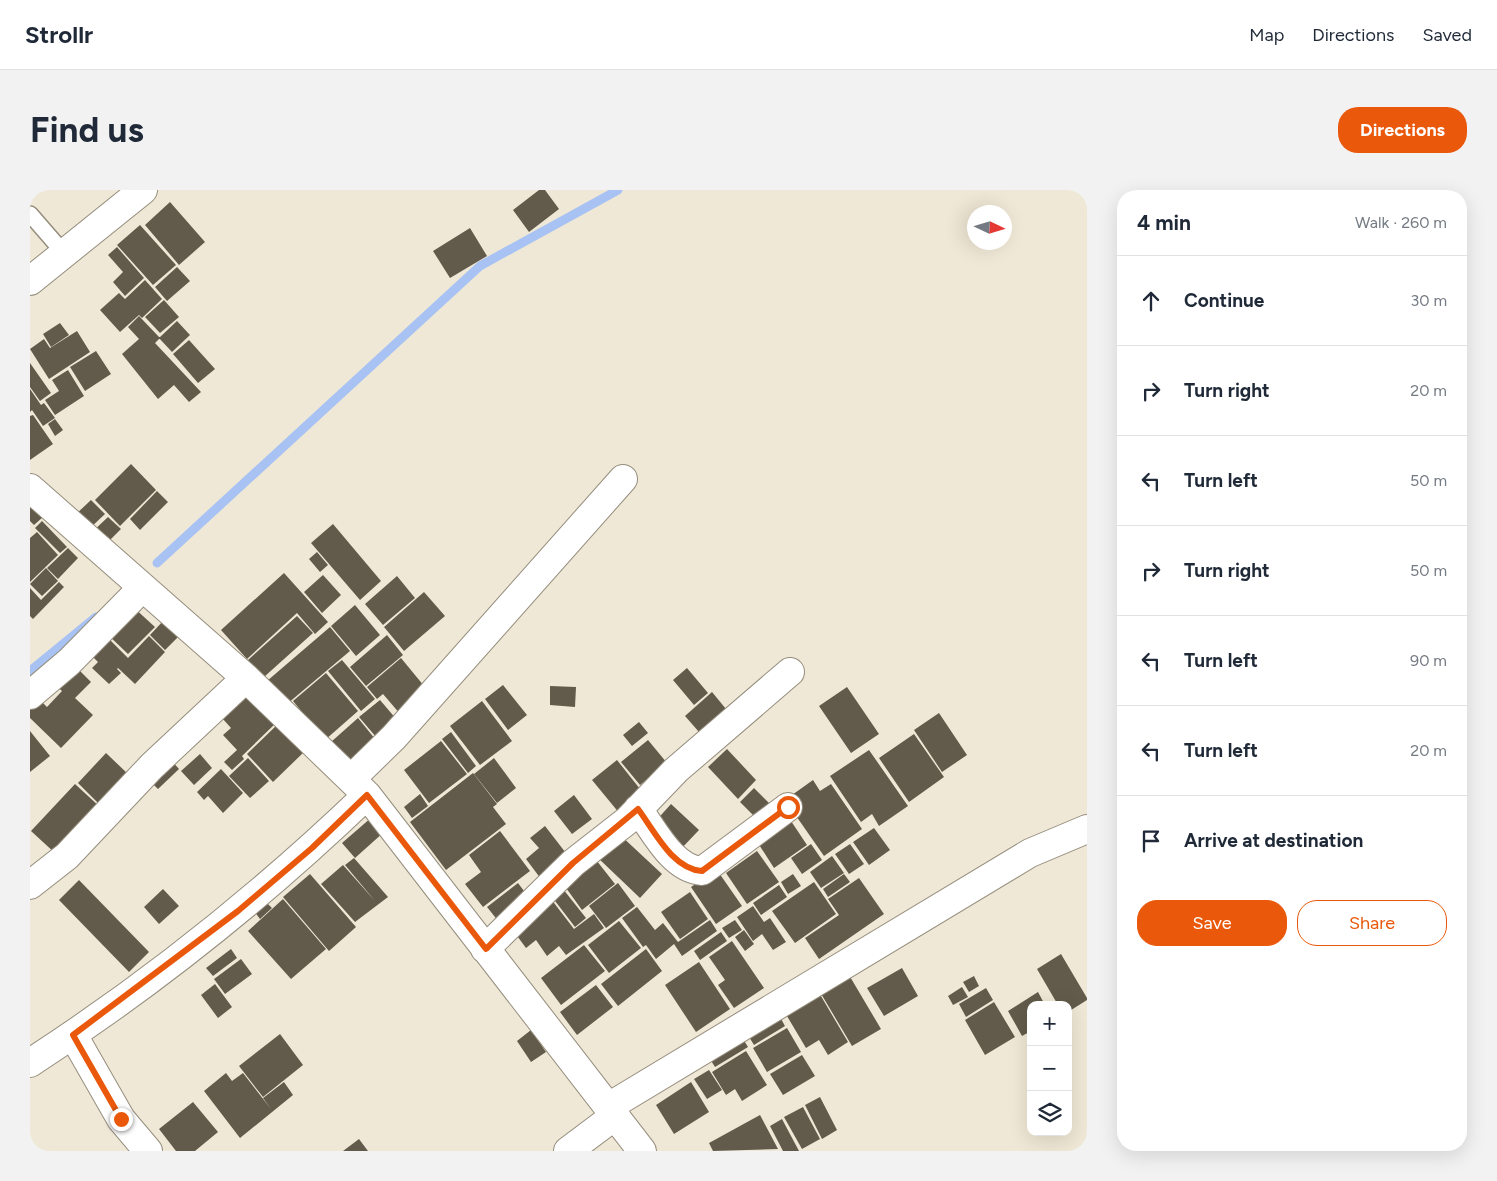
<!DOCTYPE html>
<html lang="en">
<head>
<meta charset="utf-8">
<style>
  :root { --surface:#fff; --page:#f2f2f3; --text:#1f2937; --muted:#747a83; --line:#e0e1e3; --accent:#ea580c }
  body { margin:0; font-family:Figtree,sans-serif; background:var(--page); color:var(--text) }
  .controls { position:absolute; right:15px; bottom:15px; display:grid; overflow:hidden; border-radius:10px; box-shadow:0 5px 20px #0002 }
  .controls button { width:45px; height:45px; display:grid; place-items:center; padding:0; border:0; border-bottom:1px solid var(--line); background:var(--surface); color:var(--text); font:25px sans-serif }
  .compass { position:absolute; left:937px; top:15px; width:45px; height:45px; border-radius:50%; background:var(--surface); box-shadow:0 5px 20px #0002; rotate:94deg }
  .stop { position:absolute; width:15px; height:15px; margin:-11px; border:4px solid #ea580c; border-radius:50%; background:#fff }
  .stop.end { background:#ea580c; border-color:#fff; box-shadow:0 1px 5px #0008 }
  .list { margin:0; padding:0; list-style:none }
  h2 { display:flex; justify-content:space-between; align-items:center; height:65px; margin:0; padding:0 20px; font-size:21px }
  h2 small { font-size:16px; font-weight:400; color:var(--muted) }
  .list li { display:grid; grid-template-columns:32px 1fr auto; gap:15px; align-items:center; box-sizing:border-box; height:90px; padding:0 20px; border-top:1px solid var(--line) }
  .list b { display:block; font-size:19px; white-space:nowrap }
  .list em { font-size:16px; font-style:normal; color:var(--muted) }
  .actions { display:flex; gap:10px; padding:15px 20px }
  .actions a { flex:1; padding:11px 0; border:1px solid var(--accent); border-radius:20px; text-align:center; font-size:18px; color:var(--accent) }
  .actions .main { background:var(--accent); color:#fff }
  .icon { flex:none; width:28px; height:28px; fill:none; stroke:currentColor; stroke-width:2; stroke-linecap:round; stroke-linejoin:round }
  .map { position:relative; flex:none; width:1057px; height:961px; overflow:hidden; border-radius:20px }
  header { display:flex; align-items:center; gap:30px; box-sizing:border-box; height:70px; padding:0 25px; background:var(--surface); border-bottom:1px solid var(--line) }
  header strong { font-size:24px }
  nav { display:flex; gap:28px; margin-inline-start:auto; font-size:18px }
  .intro { display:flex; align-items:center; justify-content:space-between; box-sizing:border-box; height:120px; padding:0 30px }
  h1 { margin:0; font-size:35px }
  .button { padding:12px 22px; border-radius:20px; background:var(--accent); color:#fff; font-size:18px; font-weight:700 }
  main { display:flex; gap:30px; padding:0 30px }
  aside { flex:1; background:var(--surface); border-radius:20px; box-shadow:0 5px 20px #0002 }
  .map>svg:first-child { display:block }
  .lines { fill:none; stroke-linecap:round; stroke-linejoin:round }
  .stream { stroke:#a8c3f3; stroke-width:9 }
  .building { fill:#625b4b }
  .service-casing { stroke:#958d7d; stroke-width:18 }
  .minor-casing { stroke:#958d7d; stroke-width:30 }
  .tertiary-casing { stroke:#958d7d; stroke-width:30 }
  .service { stroke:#fff; stroke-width:15 }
  .minor { stroke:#fff; stroke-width:28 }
  .tertiary { stroke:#fff; stroke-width:28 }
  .route { stroke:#ea580c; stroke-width:6 }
</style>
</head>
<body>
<header>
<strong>Strollr</strong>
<nav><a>Map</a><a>Directions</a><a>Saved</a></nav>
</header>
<div class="intro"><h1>Find us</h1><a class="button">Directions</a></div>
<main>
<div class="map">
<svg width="1057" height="961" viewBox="0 0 1057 961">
  <rect width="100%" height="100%" fill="#f0e8d6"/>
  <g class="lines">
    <path class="stream" d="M 127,373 L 450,76 L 588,0
      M 0,481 L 66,427"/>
  </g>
  <path class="building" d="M 509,0 L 515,0 L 529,19 L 499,42 L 483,20 Z
    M 140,12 L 175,52 L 149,75 L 115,35 Z
    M 110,35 L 146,75 L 123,95 L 87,55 Z
    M 440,38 L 457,66 L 420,88 L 403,61 Z
    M 87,57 L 114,88 L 95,106 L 83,92 L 93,82 L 78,65 Z
    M 147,77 L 160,91 L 137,111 L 125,97 Z
    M 115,90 L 132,109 L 112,128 L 109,125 L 90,142 L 70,120 L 89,103 L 95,109 Z
    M 134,110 L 149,127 L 130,143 L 115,127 Z
    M 109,126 L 130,148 L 125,153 L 171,202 L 159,212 L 144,195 L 128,209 L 92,164 L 109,149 L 98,137 Z
    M 147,131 L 160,145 L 142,162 L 129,148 Z
    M 30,133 L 39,145 L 21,157 L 13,144 Z
    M 47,141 L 60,162 L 19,189 L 0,159 L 14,149 L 20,158 Z
    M 159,150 L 185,179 L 168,193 L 143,164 Z
    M 66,161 L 81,184 L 55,201 L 40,177 Z
    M 0,173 L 21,203 L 10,211 L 0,197 Z
    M 38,180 L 54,206 L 25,225 L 15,210 L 29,201 L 22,190 Z
    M 0,199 L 11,215 L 14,213 L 25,228 L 13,236 L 2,220 L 0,222 Z
    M 3,225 L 23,254 L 0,270 L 0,226 Z
    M 25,229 L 33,240 L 25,246 L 18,234 Z
    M 101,274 L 126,300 L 90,336 L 65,310 Z
    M 127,301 L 138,312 L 110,340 L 100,329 Z
    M 61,310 L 75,324 L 58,340 L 44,326 Z
    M 0,313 L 13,327 L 4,335 L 0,331 Z
    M 78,327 L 91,339 L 73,357 L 60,344 Z
    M 12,331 L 37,357 L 30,363 L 5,338 Z
    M 303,334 L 351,391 L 330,410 L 281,353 Z
    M 7,342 L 28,365 L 0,392 L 0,348 Z
    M 38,358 L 48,368 L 28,389 L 17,378 Z
    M 287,362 L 298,375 L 290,382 L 279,369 Z
    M 16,378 L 28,391 L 12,406 L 0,394 Z
    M 254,383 L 298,432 L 285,444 L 267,423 L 217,469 L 191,440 Z
    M 293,385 L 311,405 L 292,423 L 274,402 Z
    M 367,386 L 385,408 L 353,435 L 335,414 Z
    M 29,392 L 34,397 L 3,429 L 0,426 L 0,398 L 11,410 Z
    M 394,402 L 415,426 L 374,461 L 354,437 Z
    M 325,415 L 350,445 L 326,466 L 301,436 Z
    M 102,416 L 125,437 L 98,464 L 76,443 Z
    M 267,426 L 283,443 L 234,487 L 218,470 Z
    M 134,430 L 150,445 L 135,460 L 120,445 Z
    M 300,437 L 320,461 L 257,514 L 237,491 Z
    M 357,445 L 373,465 L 336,496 L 320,477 Z
    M 76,446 L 98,468 L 119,446 L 135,462 L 105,494 L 88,478 L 87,479 L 91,483 L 79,494 L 62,478 L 68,472 L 63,467 L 56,474 L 48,465 Z
    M 371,468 L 399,502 L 371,525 L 353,504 L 347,509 L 337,497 Z
    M 312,470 L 345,509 L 331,521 L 298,481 Z
    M 42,473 L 61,492 L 45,508 L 63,525 L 31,558 L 0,528 L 0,512 L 6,506 L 17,517 L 32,501 L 23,493 Z
    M 657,478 L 678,503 L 664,515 L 643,490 Z
    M 296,483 L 328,521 L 295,550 L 263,511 Z
    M 473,495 L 497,525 L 478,540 L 455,509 Z
    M 520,496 L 546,497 L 545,517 L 520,515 Z
    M 817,497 L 849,544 L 821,563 L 789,516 Z
    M 218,502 L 247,532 L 212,566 L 214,569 L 202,580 L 194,572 L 207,560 L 193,545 L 201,538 L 192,528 Z
    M 682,502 L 696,519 L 669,542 L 655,526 Z
    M 350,510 L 373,537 L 352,554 L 329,527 Z
    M 452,511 L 482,551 L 450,575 L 420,536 Z
    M 909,523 L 937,565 L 912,582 L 884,540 Z
    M 328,528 L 350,555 L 324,578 L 301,552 Z
    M 609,532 L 618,543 L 602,556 L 593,545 Z
    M 248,534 L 274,562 L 243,592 L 217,564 Z
    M 0,541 L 20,566 L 0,582 Z
    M 421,542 L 446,576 L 438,583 L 412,549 Z
    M 884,544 L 914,587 L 879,612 L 849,568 Z
    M 618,550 L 637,573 L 610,595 L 591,572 Z
    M 411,551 L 437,584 L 399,613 L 374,580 Z
    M 697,559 L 726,590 L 708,609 L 678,577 Z
    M 839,560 L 878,616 L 849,636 L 842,624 L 831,632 L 800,586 Z
    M 76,563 L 98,584 L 69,614 L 48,593 Z
    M 170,564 L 182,578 L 164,595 L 151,581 Z
    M 218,568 L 239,591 L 220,608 L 199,586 Z
    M 464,568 L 486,598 L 467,613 L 444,584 Z
    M 140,569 L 149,579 L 128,599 L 119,590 Z
    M 587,570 L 614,604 L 590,624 L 562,590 Z
    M 191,579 L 213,603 L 193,623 L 178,606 L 174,610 L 167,602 Z
    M 443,583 L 467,614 L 463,617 L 476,634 L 416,680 L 380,632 Z
    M 783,590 L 790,601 L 801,594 L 832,639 L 794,666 L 755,610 Z
    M 45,594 L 70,617 L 26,664 L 1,641 Z
    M 724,598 L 741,615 L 727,629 L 710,612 Z
    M 390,604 L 398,616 L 382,628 L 374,617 Z
    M 544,605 L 562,629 L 542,644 L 524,621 Z
    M 641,614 L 669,640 L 650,660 L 623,634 Z
    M 342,627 L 354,642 L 325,668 L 312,653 Z
    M 759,628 L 777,655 L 744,678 L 726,650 Z
    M 515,636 L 539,667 L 511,689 L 496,669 L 509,658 L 500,648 Z
    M 844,638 L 860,660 L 839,675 L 823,652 Z
    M 470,641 L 500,681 L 453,717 L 435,694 L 451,682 L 439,665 Z
    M 588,643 L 632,684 L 610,708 L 566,666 Z
    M 781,654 L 792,670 L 772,684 L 761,668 Z
    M 820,654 L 834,674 L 819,684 L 805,664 Z
    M 727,661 L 749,692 L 717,714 L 696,683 Z
    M 563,666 L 585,694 L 552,720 L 531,691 Z
    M 802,666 L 814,683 L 791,698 L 780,682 Z
    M 324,668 L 358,707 L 325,732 L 291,694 L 313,675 L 345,711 L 315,675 Z
    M 687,680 L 712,716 L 686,734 L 661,697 Z
    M 280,684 L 326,737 L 299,761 L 253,707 Z
    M 763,684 L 771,696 L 758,704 L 751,692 Z
    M 814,684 L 820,692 L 798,707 L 793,699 Z
    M 829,688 L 854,724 L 789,769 L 775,748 L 809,725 L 798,709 Z
    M 49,690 L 119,762 L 99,782 L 29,710 Z
    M 784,692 L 806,724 L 765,753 L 742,721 Z
    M 488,693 L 500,709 L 469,732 L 457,717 Z
    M 588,693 L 605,716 L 576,738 L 559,716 Z
    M 749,695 L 757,707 L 731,725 L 723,713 Z
    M 133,699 L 149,716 L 129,734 L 114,717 Z
    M 533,699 L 556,728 L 545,737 L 522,707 Z
    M 660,702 L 678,729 L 650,749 L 631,722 Z
    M 253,709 L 296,759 L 261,789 L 218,741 Z
    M 521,709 L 544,739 L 564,724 L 574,738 L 536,765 L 529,756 L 517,766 L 506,750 L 496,758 L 482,739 Z
    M 235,711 L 242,718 L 230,729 L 224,721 Z
    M 723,716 L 734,732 L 740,728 L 756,752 L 743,760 L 732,744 L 723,751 L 707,727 Z
    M 607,717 L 625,740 L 633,733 L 648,752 L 680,730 L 687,741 L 652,766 L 644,754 L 626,769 L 616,755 L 613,757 L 592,728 Z
    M 705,730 L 712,740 L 699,748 L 692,738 Z
    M 589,731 L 611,758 L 579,783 L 558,755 Z
    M 714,740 L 724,754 L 715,761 L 705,747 Z
    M 691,742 L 697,751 L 670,770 L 664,761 Z
    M 702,751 L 734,798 L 704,818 L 688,795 L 695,790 L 679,767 Z
    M 554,755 L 575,781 L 531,815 L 511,788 Z
    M 201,759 L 207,768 L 183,786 L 176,778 Z
    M 616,759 L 632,781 L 588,816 L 571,794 Z
    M 1031,764 L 1057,808 L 1057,810 L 1038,822 L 1038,815 L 1028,815 L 1007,779 Z
    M 211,769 L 222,784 L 195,804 L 184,789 Z
    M 669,772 L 700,819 L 666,842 L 635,795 Z
    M 872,778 L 888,806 L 854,826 L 837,798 Z
    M 819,785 L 851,839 L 822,856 L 790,802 Z
    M 944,786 L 949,796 L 939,802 L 933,792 Z
    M 185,794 L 202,817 L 188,828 L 171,805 Z
    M 566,795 L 583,817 L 547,845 L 530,822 Z
    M 932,797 L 938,807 L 923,815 L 918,806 Z
    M 956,798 L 963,810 L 936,827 L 929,814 Z
    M 788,801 L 818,852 L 798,865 L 789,850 L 776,858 L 754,821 Z
    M 1008,802 L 1015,815 L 1001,815 L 1001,841 L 992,846 L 978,821 Z
    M 964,812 L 985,847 L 955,865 L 935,830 Z
    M 745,818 L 755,836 L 724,855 L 713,837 Z
    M 757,838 L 771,862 L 737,882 L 723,858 Z
    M 501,840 L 516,862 L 501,872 L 487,851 Z
    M 708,841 L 718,857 L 685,877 L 675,861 Z
    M 250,844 L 273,875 L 233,907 L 209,876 Z
    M 716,861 L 737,895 L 712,911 L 705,899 L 696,905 L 682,882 Z
    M 772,865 L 785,886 L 753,905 L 740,884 Z
    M 679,880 L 692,900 L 677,909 L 664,889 Z
    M 196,883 L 202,891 L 213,883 L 241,919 L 233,908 L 254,892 L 263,905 L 210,948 L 174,901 Z
    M 661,892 L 679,922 L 644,944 L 626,915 Z
    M 790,907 L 807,940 L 792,949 L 775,915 Z
    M 163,912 L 188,942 L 165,961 L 146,961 L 129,939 Z
    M 773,917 L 790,949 L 772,959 L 754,927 Z
    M 730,925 L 748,959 L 683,961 L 679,953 Z
    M 752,929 L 769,961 L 753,961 L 740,936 Z
    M 329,949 L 338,961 L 313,961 Z"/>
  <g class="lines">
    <g class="service-casing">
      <path id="service" d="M 0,24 L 33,62"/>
    </g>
    <g class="minor-casing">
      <path id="minor" d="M 0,298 L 216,488 L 337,605 L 612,961
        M 0,505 L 39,472 L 112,398
        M 321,589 L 364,547 L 593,289
        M 608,619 C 624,640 642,679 672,681 L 758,617
        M 0,695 L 37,666 L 122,576 L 216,488
        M 455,759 L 543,673 L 598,630 L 646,580 L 760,482
        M 43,845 L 91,929 L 118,961
        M 0,873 C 120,795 234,704 337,605
        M 580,916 L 1000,663 L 1057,639
        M 538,961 L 586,925"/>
    </g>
    <g class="tertiary-casing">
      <path id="tertiary" d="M 0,91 L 113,0"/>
    </g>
    <use href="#service" class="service"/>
    <use href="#minor" class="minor"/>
    <use href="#tertiary" class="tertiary"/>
  </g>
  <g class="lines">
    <path class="route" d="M 91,929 L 43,845 L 208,721 L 282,658 L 337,605 L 456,759 L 543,673 L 608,619 C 624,640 642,679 672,681 L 758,617"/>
  </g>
</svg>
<div class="controls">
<button>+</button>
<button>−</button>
<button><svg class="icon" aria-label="layers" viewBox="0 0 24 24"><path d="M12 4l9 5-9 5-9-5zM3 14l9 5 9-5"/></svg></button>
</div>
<svg class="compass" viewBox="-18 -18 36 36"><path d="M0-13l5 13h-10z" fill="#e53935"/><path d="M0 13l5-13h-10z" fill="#747a83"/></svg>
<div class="stop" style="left:758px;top:617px"></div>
<div class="stop end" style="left:91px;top:929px"></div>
</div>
<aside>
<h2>4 min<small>Walk · 260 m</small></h2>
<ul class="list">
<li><svg class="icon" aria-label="ahead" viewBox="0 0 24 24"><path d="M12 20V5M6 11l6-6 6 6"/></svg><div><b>Continue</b></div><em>30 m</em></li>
<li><svg class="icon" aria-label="right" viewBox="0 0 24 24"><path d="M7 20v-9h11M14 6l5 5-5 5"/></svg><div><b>Turn right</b></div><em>20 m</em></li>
<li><svg class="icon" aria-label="left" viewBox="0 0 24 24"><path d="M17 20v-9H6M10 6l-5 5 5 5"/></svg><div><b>Turn left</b></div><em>50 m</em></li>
<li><svg class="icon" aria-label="right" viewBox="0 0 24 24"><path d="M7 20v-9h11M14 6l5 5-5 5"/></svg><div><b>Turn right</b></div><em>50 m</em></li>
<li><svg class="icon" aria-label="left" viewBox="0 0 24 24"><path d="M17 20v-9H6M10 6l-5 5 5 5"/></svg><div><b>Turn left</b></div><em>90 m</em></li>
<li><svg class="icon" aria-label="left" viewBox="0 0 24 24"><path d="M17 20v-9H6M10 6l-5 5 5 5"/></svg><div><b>Turn left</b></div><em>20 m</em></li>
<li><svg class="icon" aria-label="arrive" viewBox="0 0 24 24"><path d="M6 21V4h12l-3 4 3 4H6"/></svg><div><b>Arrive at destination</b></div></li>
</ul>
<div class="actions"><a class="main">Save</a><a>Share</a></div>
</aside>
</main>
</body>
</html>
